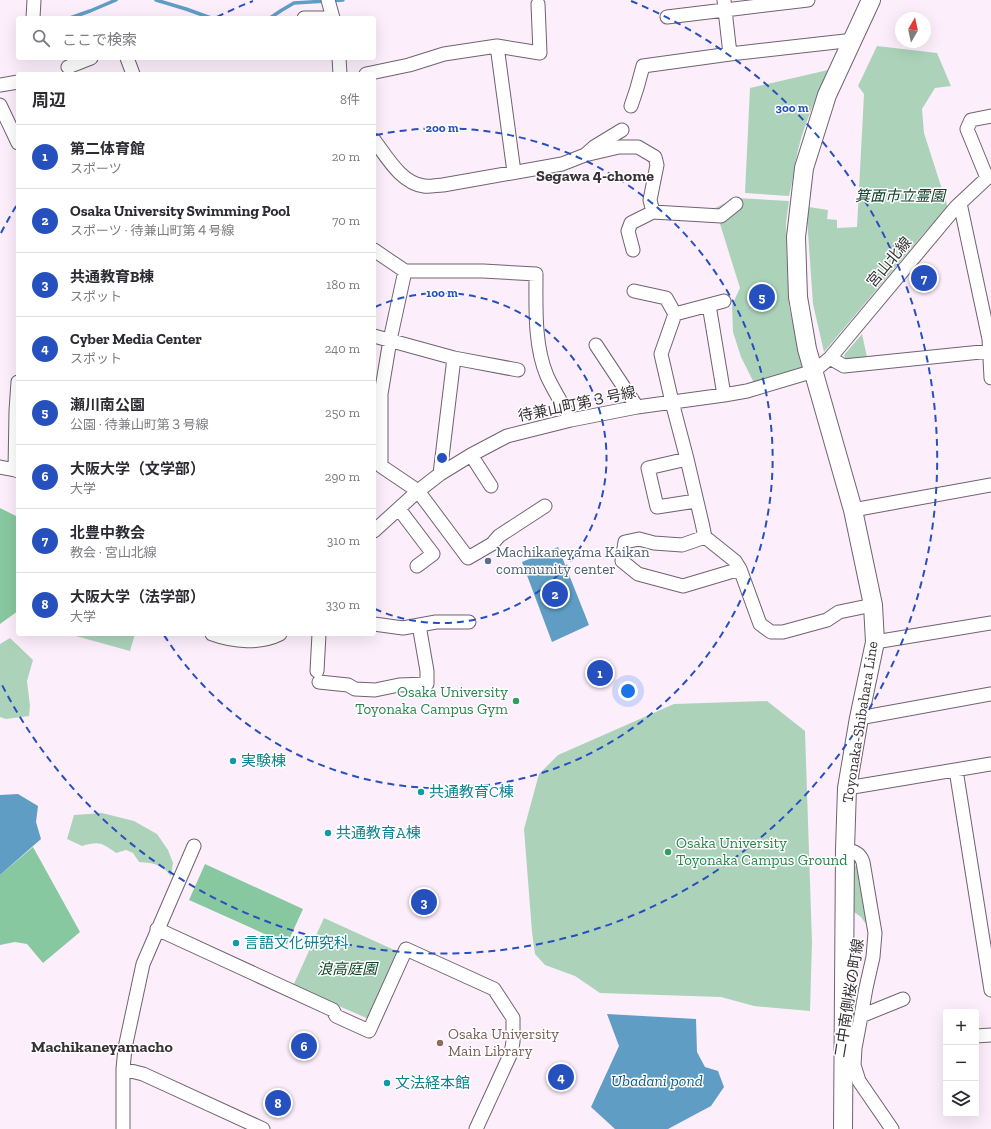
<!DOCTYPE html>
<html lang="ja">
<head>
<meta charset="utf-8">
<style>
  :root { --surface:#fff; --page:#f2f2f3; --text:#2b2b33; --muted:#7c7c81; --line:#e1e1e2; --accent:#2750bf }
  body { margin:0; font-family:"Zilla Slab","Noto Sans JP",serif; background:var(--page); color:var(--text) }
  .controls { position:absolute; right:12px; bottom:12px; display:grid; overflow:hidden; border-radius:4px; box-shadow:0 4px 16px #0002 }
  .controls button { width:36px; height:36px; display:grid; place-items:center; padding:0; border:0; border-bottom:1px solid var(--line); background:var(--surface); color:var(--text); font:20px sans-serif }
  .compass { position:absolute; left:895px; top:12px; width:36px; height:36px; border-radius:50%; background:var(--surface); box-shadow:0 4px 16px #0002; rotate:9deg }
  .you { position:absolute; left:628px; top:691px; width:14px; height:14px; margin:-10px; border:3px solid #fff; border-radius:50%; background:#1a73e8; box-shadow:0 0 0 6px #1a73e833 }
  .badge { display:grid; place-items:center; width:26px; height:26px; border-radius:50%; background:var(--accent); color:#fff; font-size:13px; font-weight:700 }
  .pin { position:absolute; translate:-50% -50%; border:2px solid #fff; box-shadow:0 1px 4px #0006 }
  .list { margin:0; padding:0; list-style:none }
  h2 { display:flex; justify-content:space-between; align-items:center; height:52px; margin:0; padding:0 16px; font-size:17px }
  h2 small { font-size:13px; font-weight:400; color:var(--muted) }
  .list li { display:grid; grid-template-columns:26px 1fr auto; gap:12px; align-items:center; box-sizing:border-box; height:64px; padding:0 16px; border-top:1px solid var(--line) }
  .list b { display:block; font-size:15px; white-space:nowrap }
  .list p { margin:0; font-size:13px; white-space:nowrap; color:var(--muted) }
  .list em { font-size:13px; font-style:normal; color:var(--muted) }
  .icon { flex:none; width:22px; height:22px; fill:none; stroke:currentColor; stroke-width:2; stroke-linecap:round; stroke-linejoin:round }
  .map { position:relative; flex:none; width:991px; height:1129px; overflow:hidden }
  .search { position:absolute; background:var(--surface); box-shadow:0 4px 16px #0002; left:16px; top:16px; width:360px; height:44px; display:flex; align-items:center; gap:10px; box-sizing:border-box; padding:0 14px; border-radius:4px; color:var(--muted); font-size:15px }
  .panel { position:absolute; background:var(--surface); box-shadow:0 4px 16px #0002; left:16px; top:72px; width:360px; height:564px; border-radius:4px }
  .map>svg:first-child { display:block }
  .green { fill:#acd3ba }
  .forest { fill:#88c8a0 }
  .water { fill:#5f9dc4 }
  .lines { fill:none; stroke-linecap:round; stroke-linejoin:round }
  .stream { stroke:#5f9dc4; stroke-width:3.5 }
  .street-casing { stroke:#6f636f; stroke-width:15 }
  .secondary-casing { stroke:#6f636f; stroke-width:20 }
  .street { stroke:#fff; stroke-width:13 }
  .secondary { stroke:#fff; stroke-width:18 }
  .ring { fill:none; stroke:#2750bf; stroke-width:2; stroke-dasharray:7 5 }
  .service-dot { fill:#5c6f8a; stroke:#fff; stroke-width:1.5 }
  .leisure-dot { fill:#2e9e5b; stroke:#fff; stroke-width:1.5 }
  .culture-dot { fill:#0f9aa8; stroke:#fff; stroke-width:1.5 }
  .education-dot { fill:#8d6e63; stroke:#fff; stroke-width:1.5 }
  .labels { text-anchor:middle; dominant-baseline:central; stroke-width:3; stroke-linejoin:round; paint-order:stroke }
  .park-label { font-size:15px; font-style:italic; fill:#0f4128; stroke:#fff }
  .street-label { font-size:15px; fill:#383237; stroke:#fff }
  .service-label { font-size:15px; fill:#4e5e75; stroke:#fff; text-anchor:start }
  .leisure-label { font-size:15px; fill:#27864d; stroke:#fff; text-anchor:end }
  .culture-label { font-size:15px; fill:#0d838f; stroke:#fff; text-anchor:start }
  .education-label { font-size:15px; fill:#785e54; stroke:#fff; text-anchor:start }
  .neighbourhood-label { font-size:16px; font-weight:bold; fill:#383237; stroke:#fff }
  .water-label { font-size:16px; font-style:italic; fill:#105d84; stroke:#fff }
  .centre { fill:#2750bf; stroke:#fff; stroke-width:2 }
  .ring-label { font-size:12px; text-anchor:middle; font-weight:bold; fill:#2750bf; stroke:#fff; stroke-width:3; stroke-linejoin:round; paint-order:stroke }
</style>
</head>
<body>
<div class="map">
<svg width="991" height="1129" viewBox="0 0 991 1129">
  <rect width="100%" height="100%" fill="#fdeefc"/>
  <path class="green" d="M 877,46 L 937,53 L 951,86 L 935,88 L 922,109 L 924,133 L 948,208 L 925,232 L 824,352 L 813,304 L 807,218 L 809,207 L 828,210 L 827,219 L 837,220 L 837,228 L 857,227 L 864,94 L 858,86 Z
    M 828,70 C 817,96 805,122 798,150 C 794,165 793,181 789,196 L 745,193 L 750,88 Z
    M 736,198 L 789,201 L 786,223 L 787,262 L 789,306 L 803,369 L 754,383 L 741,357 L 733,332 L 732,305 L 740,288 L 715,208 Z
    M 862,334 L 867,357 L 847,359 L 845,358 L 844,355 Z
    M 72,634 L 135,634 L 130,651 L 72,635 Z
    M 10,638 L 33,660 L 27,681 L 30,706 L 29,716 L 6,719 L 0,717 L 0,644 Z
    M 767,701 L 805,731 L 812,942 L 810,1011 L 754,1006 L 721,997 L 600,993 L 575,976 L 545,965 L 535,954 L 532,932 L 524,829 L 539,774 L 558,755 L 674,704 Z
    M 102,813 L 134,821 L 157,834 L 168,850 L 173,863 L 171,876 C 161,864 154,863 139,862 L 133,853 L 126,850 L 116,853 C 102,843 99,841 82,846 L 67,839 L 74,815 Z
    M 858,865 L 866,918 L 866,924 L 861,917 L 854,912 L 855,866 Z
    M 324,918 L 401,953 L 371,1020 L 293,986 Z"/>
  <path class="forest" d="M 0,508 L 18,517 L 18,611 L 0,624 Z
    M 33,847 L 80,932 L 43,963 L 27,944 L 15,942 L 0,945 L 0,875 Z
    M 205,864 L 303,909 L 287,944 L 189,900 Z"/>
  <path class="water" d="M 558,547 L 589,625 L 552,642 L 522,562 Z
    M 18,794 L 38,806 L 36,822 L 41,839 L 0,875 L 0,795 Z
    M 607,1014 L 696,1019 L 697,1052 L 705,1067 L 718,1071 L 724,1087 L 711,1106 L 668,1129 L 615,1129 L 591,1107 L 619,1046 Z"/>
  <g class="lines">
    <path class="stream" d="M 156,0 L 186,9 L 211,18
      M 70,18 L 90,11 L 116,0
      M 270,18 L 282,10 L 294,3 L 343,0"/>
    <g class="street-casing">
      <path id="street" d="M 328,0 L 333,18
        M 724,0 L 725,10 L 808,0
        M 667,17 L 725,10 L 730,54
        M 33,18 L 34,0
        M 304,18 L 328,18
        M 497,46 L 514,172
        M 127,58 L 133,74
        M 339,58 L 340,74
        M 68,67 L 91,58
        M 366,74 L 409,65 L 444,54 L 497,46 L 540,53 L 538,4
        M 0,85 L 18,82
        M 0,105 L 18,143
        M 631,106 L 637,88 L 643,66 L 730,54 L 854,40
        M 374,140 C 387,157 401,183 424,186 C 430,187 437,185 443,185 L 562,164 L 585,155 L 594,147 L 622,130
        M 589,154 L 619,147 L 638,147 L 655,157 L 657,165 L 650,200 L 653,212 L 721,216 L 736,204
        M 987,178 L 967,129 L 971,120 L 991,116
        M 960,203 L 989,339 L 991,378
        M 374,250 L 405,271 L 483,271 L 536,274 C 536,307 534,345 547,376 C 554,391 563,405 571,420
        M 633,250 L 628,231 L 631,223 L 653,212
        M 405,271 L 390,340 L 381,394 L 381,466 L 418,491 L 468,558 L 492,544 L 499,536 L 545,506
        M 634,291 L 666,298 L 675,314
        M 724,301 L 675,314 L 661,354 L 672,402 L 687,459 L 702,523 L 705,537 L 735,561 L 740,569 L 760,624 L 771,632 L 783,632 L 827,620 L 839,612 L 873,605
        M 709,305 L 724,395
        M 374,336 L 454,358 L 518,370
        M 596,345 L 637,407
        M 830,358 L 844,366 L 991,351
        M 18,382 L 16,411 L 15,470 L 18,471
        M 471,455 L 491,486
        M 687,459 L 648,468 L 657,507 L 696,501
        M 0,467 L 15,470
        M 440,474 L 454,358
        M 399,509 L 433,554 L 417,566
        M 853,510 L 991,485
        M 374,531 L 418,491 L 440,474 L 471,455 L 507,436 L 571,420 L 637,407 L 724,395 L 747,391 L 814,371 L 830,358 L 956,207 L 987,178 L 991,176
        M 705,537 L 682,545 L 654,543 L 639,539 L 625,542 L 622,561 L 638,574 L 683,586 L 740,569
        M 374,624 L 403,628 L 436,622 L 469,622
        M 212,634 C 234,642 260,644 280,634
        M 875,642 L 991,623
        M 317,671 L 319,634
        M 319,682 L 348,685 L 355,689 L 375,690 L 399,685 L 427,684 L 427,671 L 419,625
        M 859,718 L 991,694
        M 956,770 L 991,990
        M 847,788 L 991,764
        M 845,850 C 854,851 860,853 863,862 L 875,933 L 873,957 L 866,988 L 861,1016 L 855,1048 L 854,1065 L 859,1081 L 892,1129
        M 157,929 L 333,1010 L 336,1016 L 369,1031 L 406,949 L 494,989 L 513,1018 L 513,1042 L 511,1053 L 476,1129
        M 861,1016 L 903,999
        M 976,1036 L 991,1035
        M 123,1069 L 143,1074 L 263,1129
        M 123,1129 L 123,1069 L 125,1048 L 143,964 L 194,846"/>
    </g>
    <g class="secondary-casing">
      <path id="secondary" d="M 843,1129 L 845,850 L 847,788 L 859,718 L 875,642 L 873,605 L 853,510 L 807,349 L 798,297 L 796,237 L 804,168 L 827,95 L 871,0"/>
    </g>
    <use href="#street" class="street"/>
    <use href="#secondary" class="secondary"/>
  </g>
  <g class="ring">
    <path d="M375 307A165 165 0 1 1 375 609"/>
    <path d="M376 135A330 330 0 1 1 164 635"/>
    <path d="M1 233A495 495 0 0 1 18 203M217 17A495 495 0 0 1 253 1M631 1A495 495 0 1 1 1 683"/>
  </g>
  <circle class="service-dot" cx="488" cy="561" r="4"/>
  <g class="leisure-dot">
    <circle cx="516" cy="701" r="4"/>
    <circle cx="668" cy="852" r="4"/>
  </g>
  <g class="culture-dot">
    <circle cx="233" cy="761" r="4"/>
    <circle cx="421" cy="792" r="4"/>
    <circle cx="328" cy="833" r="4"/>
    <circle cx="236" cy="943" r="4"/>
    <circle cx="387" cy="1083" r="4"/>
  </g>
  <circle class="education-dot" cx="440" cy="1043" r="4"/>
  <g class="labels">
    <g class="park-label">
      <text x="900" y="196">箕面市立霊園</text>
      <text x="347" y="969">浪高庭園</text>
    </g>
    <g class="street-label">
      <text transform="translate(889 262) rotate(-50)">宮山北線</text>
      <text transform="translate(577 404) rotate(-12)">待兼山町第３号線</text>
      <text transform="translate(860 722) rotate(-81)">Toyonaka-Shibahara Line</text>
      <text transform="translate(849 998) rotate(-81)">二中南側桜の町線</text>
    </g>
    <g class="service-label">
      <text x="496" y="552">Machikaneyama Kaikan<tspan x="496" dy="17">community center</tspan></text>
    </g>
    <g class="leisure-label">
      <text x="508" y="692">Osaka University<tspan x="508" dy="17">Toyonaka Campus Gym</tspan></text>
      <text x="676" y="843" text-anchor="start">Osaka University<tspan x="676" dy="17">Toyonaka Campus Ground</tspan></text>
    </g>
    <g class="culture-label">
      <text x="241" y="761">実験棟</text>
      <text x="429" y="792">共通教育C棟</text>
      <text x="336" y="833">共通教育A棟</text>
      <text x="244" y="943">言語文化研究科</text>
      <text x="395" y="1083">文法経本館</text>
    </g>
    <g class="education-label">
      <text x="448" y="1034">Osaka University<tspan x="448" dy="17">Main Library</tspan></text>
    </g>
    <g class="neighbourhood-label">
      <text x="595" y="175">Segawa 4-chome</text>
      <text x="102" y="1046">Machikaneyamacho</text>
    </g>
    <g class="water-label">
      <text x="657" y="1080">Ubadani pond</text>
    </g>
  </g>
  <circle cx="442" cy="458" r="6" class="centre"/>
  <g class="ring-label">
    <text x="792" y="112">300 m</text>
    <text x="442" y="132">200 m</text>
    <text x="442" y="297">100 m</text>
  </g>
</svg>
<div class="controls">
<button>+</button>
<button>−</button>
<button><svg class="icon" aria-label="layers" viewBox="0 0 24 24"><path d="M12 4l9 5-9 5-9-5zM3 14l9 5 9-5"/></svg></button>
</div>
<svg class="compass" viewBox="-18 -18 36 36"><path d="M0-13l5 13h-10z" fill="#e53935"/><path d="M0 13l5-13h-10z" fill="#7c7c81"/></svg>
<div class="you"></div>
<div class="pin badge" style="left:600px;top:673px">1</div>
<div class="pin badge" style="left:555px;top:594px">2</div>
<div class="pin badge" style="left:424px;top:902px">3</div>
<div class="pin badge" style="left:561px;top:1077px">4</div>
<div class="pin badge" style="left:762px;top:297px">5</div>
<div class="pin badge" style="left:304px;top:1046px">6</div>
<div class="pin badge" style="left:924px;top:278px">7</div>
<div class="pin badge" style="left:278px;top:1103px">8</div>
<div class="search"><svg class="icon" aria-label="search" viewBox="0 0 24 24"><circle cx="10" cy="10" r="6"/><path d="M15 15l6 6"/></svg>ここで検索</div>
<section class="panel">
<h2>周辺<small>8件</small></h2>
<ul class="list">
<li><span class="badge">1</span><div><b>第二体育館</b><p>スポーツ</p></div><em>20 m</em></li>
<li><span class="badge">2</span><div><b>Osaka University Swimming Pool</b><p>スポーツ · 待兼山町第４号線</p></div><em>70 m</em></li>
<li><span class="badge">3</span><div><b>共通教育B棟</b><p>スポット</p></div><em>180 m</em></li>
<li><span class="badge">4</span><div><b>Cyber Media Center</b><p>スポット</p></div><em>240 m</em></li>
<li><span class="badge">5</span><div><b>瀬川南公園</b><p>公園 · 待兼山町第３号線</p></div><em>250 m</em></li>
<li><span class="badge">6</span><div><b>大阪大学（文学部）</b><p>大学</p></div><em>290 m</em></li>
<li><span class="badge">7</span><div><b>北豊中教会</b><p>教会 · 宮山北線</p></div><em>310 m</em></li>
<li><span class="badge">8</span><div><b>大阪大学（法学部）</b><p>大学</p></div><em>330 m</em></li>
</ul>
</section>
</div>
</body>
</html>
